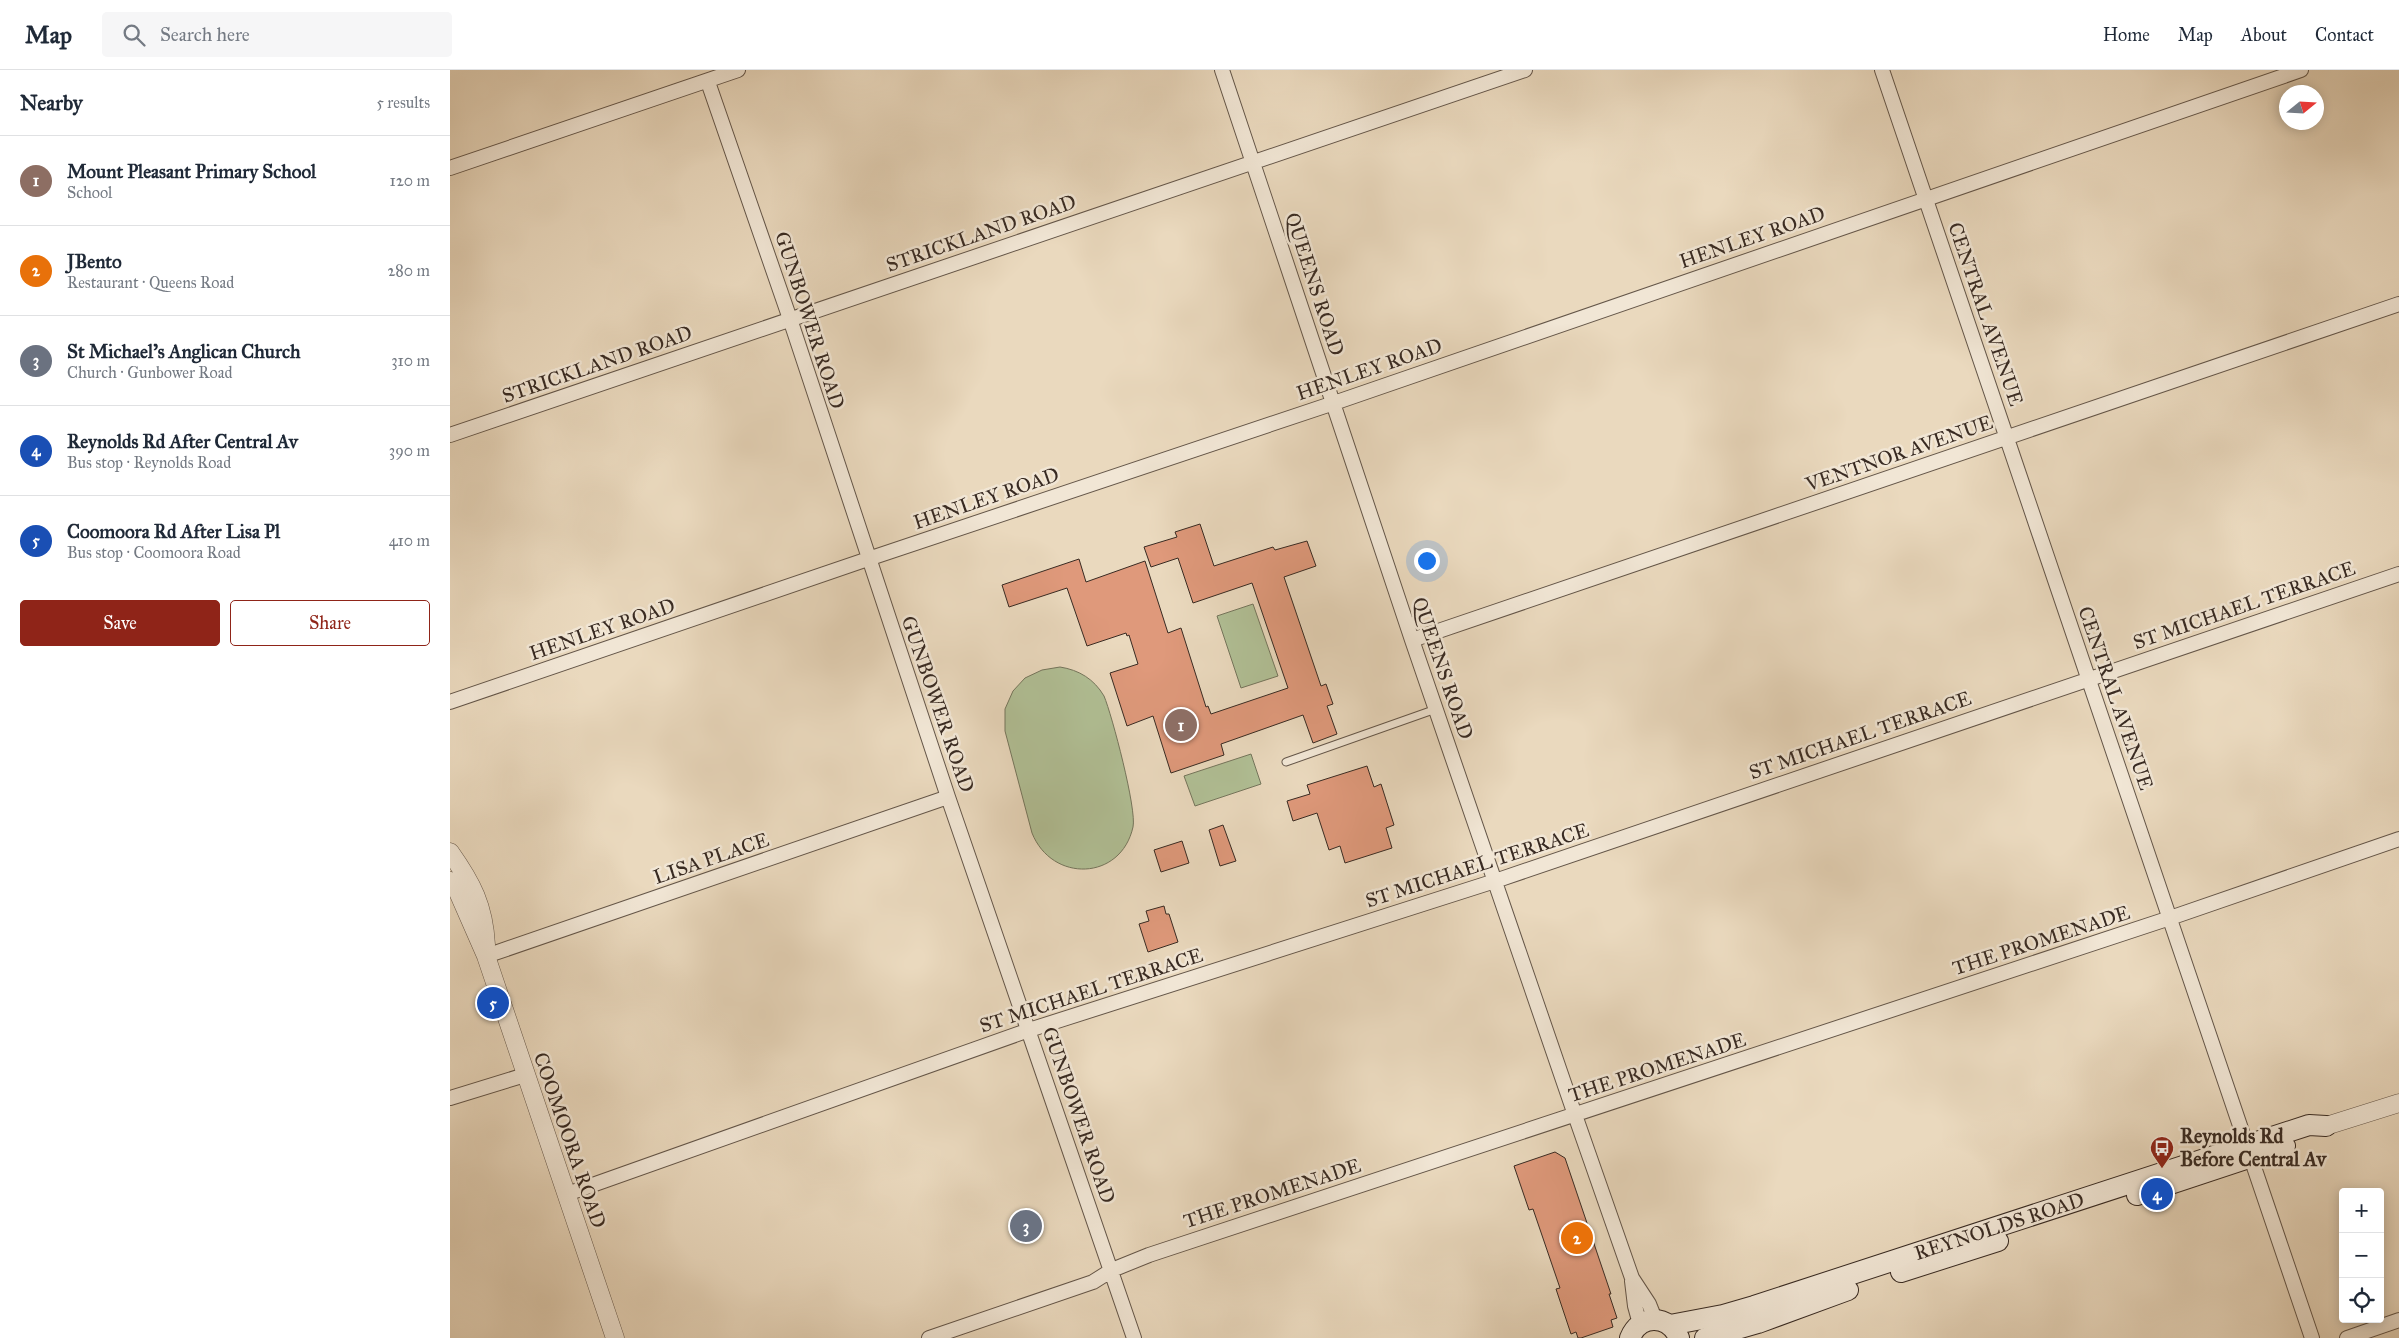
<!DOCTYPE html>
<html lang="en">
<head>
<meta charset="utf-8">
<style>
  :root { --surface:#fff; --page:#f6f6f7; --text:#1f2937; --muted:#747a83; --line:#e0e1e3; --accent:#8f2418 }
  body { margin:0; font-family:"IM FELL Great Primer",serif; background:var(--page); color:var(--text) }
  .controls { position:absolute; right:15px; bottom:15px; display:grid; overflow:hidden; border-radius:5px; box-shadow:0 2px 12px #0003 }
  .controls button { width:45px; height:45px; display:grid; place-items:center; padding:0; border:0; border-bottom:1px solid var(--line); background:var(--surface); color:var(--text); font:25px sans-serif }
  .compass { position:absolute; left:1829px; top:15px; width:45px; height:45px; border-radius:50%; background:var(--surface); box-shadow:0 2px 12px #0003; rotate:72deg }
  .you { position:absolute; left:976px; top:490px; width:18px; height:18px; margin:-12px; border:4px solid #fff; border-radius:50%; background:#1a73e8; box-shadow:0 0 0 8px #1a73e833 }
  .badge { display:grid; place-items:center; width:32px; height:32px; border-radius:50%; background:var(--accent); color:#fff; font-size:16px; font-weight:700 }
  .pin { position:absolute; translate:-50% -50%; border:2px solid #fff; box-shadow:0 1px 5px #0006 }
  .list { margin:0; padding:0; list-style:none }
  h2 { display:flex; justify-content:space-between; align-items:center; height:65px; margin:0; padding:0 20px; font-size:21px }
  h2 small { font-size:16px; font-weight:400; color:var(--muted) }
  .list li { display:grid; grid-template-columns:32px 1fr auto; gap:15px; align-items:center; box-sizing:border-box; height:90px; padding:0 20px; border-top:1px solid var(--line) }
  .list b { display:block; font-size:19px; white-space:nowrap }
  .list p { margin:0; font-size:16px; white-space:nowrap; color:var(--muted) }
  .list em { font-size:16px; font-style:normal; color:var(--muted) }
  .actions { display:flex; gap:10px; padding:15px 20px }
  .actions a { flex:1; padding:11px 0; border:1px solid var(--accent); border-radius:5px; text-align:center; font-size:18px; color:var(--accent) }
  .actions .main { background:var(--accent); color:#fff }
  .icon { flex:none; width:28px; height:28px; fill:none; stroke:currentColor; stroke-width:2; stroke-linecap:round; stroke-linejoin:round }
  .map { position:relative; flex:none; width:1949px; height:1268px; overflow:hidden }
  header { display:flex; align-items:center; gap:30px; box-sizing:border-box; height:70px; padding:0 25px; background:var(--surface); border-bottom:1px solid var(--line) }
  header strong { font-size:24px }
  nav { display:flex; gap:28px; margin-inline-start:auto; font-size:18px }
  .search { width:350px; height:45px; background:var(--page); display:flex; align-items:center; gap:12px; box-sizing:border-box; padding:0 18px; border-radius:5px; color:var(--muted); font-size:19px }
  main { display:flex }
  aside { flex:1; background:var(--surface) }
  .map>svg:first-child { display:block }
  .green { fill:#b1c096; stroke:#74755c }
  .building { fill:#df997b; stroke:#382a22 }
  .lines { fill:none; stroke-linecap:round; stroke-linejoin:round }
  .service-casing { stroke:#645649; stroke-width:9 }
  .minor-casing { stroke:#645649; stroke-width:16 }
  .tertiary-casing { stroke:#645649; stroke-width:19 }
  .secondary-casing { stroke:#382a22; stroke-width:22 }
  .service { stroke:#f1e6d5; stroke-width:7 }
  .minor { stroke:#f1e6d5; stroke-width:14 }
  .tertiary { stroke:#f1e6d5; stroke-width:18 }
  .secondary { stroke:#f1e6d5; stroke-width:20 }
  .labels { text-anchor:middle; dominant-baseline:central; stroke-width:5; stroke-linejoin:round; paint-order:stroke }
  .street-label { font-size:20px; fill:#382a22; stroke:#f1e6d5 }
  .poi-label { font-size:20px; font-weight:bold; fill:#382a22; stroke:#f1e6d5; text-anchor:start }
</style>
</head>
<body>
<header>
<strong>Map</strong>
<div class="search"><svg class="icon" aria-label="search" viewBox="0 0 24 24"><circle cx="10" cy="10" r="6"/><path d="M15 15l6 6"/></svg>Search here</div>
<nav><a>Home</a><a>Map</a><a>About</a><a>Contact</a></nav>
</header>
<main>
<aside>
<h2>Nearby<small>5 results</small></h2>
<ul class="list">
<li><span class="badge" style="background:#8d6e63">1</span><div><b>Mount Pleasant Primary School</b><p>School</p></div><em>120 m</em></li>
<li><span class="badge" style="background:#e8710a">2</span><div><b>JBento</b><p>Restaurant · Queens Road</p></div><em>280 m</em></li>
<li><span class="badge" style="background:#6b7280">3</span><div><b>St Michael's Anglican Church</b><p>Church · Gunbower Road</p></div><em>310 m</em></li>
<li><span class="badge" style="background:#1a4fb4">4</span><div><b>Reynolds Rd After Central Av</b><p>Bus stop · Reynolds Road</p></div><em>390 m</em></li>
<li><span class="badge" style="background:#1a4fb4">5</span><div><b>Coomoora Rd After Lisa Pl</b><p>Bus stop · Coomoora Road</p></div><em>410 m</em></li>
</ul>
<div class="actions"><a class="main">Save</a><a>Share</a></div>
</aside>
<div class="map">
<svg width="1949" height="1268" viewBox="0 0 1949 1268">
  <rect width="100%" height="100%" fill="#ead9be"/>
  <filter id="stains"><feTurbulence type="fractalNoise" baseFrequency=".004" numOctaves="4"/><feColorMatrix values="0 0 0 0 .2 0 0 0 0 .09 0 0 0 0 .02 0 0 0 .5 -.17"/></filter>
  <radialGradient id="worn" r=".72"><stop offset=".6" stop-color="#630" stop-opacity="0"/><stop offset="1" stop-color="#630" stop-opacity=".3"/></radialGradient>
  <path class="green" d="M 803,534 L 828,606 L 791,618 L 767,546 Z
    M 610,597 C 629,600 644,609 654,626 C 662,645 687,740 683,757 C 671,811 602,813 582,763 L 555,661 L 555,639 L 563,621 L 575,608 L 592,600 Z
    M 801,684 L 811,714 L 745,736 L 734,706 Z"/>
  <path class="building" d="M 750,454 L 764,496 L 823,477 L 825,480 L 857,471 L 866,496 L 834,507 L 871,616 L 876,614 L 883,634 L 877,636 L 887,664 L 863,673 L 853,645 L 771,674 L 774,685 L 721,703 L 703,646 L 677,656 L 660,603 L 688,594 L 679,565 L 677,566 L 676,563 L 637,576 L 617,518 L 559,537 L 552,515 L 629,489 L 636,512 L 695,491 L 718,563 L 731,558 L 756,637 L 758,636 L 761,644 L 838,618 L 802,513 L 743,533 L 728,488 L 701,497 L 694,477 L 727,467 L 725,462 Z
    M 917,696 L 924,717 L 931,714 L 944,755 L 936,758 L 942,778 L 895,793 L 890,776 L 879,780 L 867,743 L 843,751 L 837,731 L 860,724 L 857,715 Z
    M 773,755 L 786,791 L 770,796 L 759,760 Z
    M 732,771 L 739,793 L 711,802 L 704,780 Z
    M 714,836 L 716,844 L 719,844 L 728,872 L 698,882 L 689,854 L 699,851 L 696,841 Z
    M 1105,1082 L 1115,1088 L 1161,1224 L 1159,1224 L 1167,1248 L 1161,1250 L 1163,1257 L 1131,1268 L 1128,1268 L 1126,1262 L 1121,1264 L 1106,1219 L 1110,1218 L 1083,1139 L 1079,1140 L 1064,1096 Z"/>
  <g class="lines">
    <g class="service-casing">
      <path id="service" d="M 836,692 L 986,639"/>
    </g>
    <g class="minor-casing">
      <path id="minor" d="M 772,0 L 962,570 L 1125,1045 L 1182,1208 L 1199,1234 L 1205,1249
        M 1432,0 L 1862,1268
        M 258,12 L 340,249 L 498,727 L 684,1268
        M 0,98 L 288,0
        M 0,365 L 1075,0
        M 962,570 L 1949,234
        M 0,632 L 418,489 L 884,333 L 1851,0
        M 36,886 L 498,727
        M 0,1028 L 75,1005
        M 117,1124 L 579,960 L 1045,811 L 1949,504
        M 1182,1211 L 1185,1236 L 1190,1254
        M 479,1268 L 643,1212 L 662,1200 L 699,1185 L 1720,848 L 1949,769
        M 1897,1268 L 1949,1250"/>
    </g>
    <g class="tertiary-casing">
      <path id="tertiary" d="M 0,782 C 22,813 34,836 36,875
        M 0,811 L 8,822 L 36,886 L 165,1268
        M 1876,1056 L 1949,1033"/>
    </g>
    <g class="secondary-casing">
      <g id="secondary">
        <path d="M 1687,1125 L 1835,1076"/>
        <path d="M 1451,1202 L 1548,1171"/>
        <path id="s1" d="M 1220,1255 L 1273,1245 L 1304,1236 L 1859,1055 L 1876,1056"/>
        <path d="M 1180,1268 C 1190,1243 1219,1245 1229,1268"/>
        <path d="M 1255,1268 L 1308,1253 L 1398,1220"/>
      </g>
    </g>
    <use href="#service" class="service"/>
    <use href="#minor" class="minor"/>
    <use href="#tertiary" class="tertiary"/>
    <use href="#secondary" class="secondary"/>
  </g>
  <defs>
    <g id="bus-pin" transform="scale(1.25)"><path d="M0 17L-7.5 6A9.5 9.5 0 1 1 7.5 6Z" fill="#8f2418" stroke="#f1e6d5"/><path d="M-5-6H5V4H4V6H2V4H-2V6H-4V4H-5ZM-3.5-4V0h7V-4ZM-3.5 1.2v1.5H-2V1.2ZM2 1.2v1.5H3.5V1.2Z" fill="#fff"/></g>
  </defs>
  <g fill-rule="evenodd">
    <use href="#bus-pin" x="1712" y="1078"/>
  </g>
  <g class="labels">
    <g class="street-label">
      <text transform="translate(531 163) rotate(-19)">STRICKLAND ROAD</text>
      <text transform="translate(1302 167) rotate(-19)">HENLEY ROAD</text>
      <text transform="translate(865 214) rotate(72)">QUEENS ROAD</text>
      <text transform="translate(1536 244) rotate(71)">CENTRAL AVENUE</text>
      <text transform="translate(360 250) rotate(72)">GUNBOWER ROAD</text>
      <text transform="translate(147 294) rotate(-19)">STRICKLAND ROAD</text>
      <text transform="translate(919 299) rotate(-19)">HENLEY ROAD</text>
      <text transform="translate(1449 383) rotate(-19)">VENTNOR AVENUE</text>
      <text transform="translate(536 428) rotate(-19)">HENLEY ROAD</text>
      <text transform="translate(1794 535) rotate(-19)">ST MICHAEL TERRACE</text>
      <text transform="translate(152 559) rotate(-19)">HENLEY ROAD</text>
      <text transform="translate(993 598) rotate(71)">QUEENS ROAD</text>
      <text transform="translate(1666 628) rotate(71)">CENTRAL AVENUE</text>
      <text transform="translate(488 634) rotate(71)">GUNBOWER ROAD</text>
      <text transform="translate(1410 665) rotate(-19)">ST MICHAEL TERRACE</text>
      <text transform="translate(261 788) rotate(-19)">LISA PLACE</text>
      <text transform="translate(1027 795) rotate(-18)">ST MICHAEL TERRACE</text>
      <text transform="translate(1591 870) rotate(-18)">THE PROMENADE</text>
      <text transform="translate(641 920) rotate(-18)">ST MICHAEL TERRACE</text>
      <text transform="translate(1207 997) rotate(-18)">THE PROMENADE</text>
      <text transform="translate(629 1045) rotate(71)">GUNBOWER ROAD</text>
      <text transform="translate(120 1070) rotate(71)">COOMOORA ROAD</text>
      <text transform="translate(822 1123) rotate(-18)">THE PROMENADE</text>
      <text stroke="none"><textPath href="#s1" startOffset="344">REYNOLDS ROAD</textPath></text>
    </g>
    <g class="poi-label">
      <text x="1730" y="1066">Reynolds Rd<tspan x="1730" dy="23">Before Central Av</tspan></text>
    </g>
  </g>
  <rect width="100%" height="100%" filter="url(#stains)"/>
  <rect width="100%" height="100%" fill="url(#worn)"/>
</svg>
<div class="controls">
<button>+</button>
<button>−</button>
<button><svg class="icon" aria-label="locate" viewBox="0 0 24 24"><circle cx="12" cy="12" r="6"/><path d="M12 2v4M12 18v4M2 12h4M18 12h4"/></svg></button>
</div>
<svg class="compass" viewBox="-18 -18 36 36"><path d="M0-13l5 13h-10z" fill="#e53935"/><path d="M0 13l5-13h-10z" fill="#747a83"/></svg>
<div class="you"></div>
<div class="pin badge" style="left:731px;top:655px;background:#8d6e63">1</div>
<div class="pin badge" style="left:1127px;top:1168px;background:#e8710a">2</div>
<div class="pin badge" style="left:576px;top:1156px;background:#6b7280">3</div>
<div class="pin badge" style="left:1707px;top:1124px;background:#1a4fb4">4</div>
<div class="pin badge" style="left:43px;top:933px;background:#1a4fb4">5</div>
</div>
</main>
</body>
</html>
